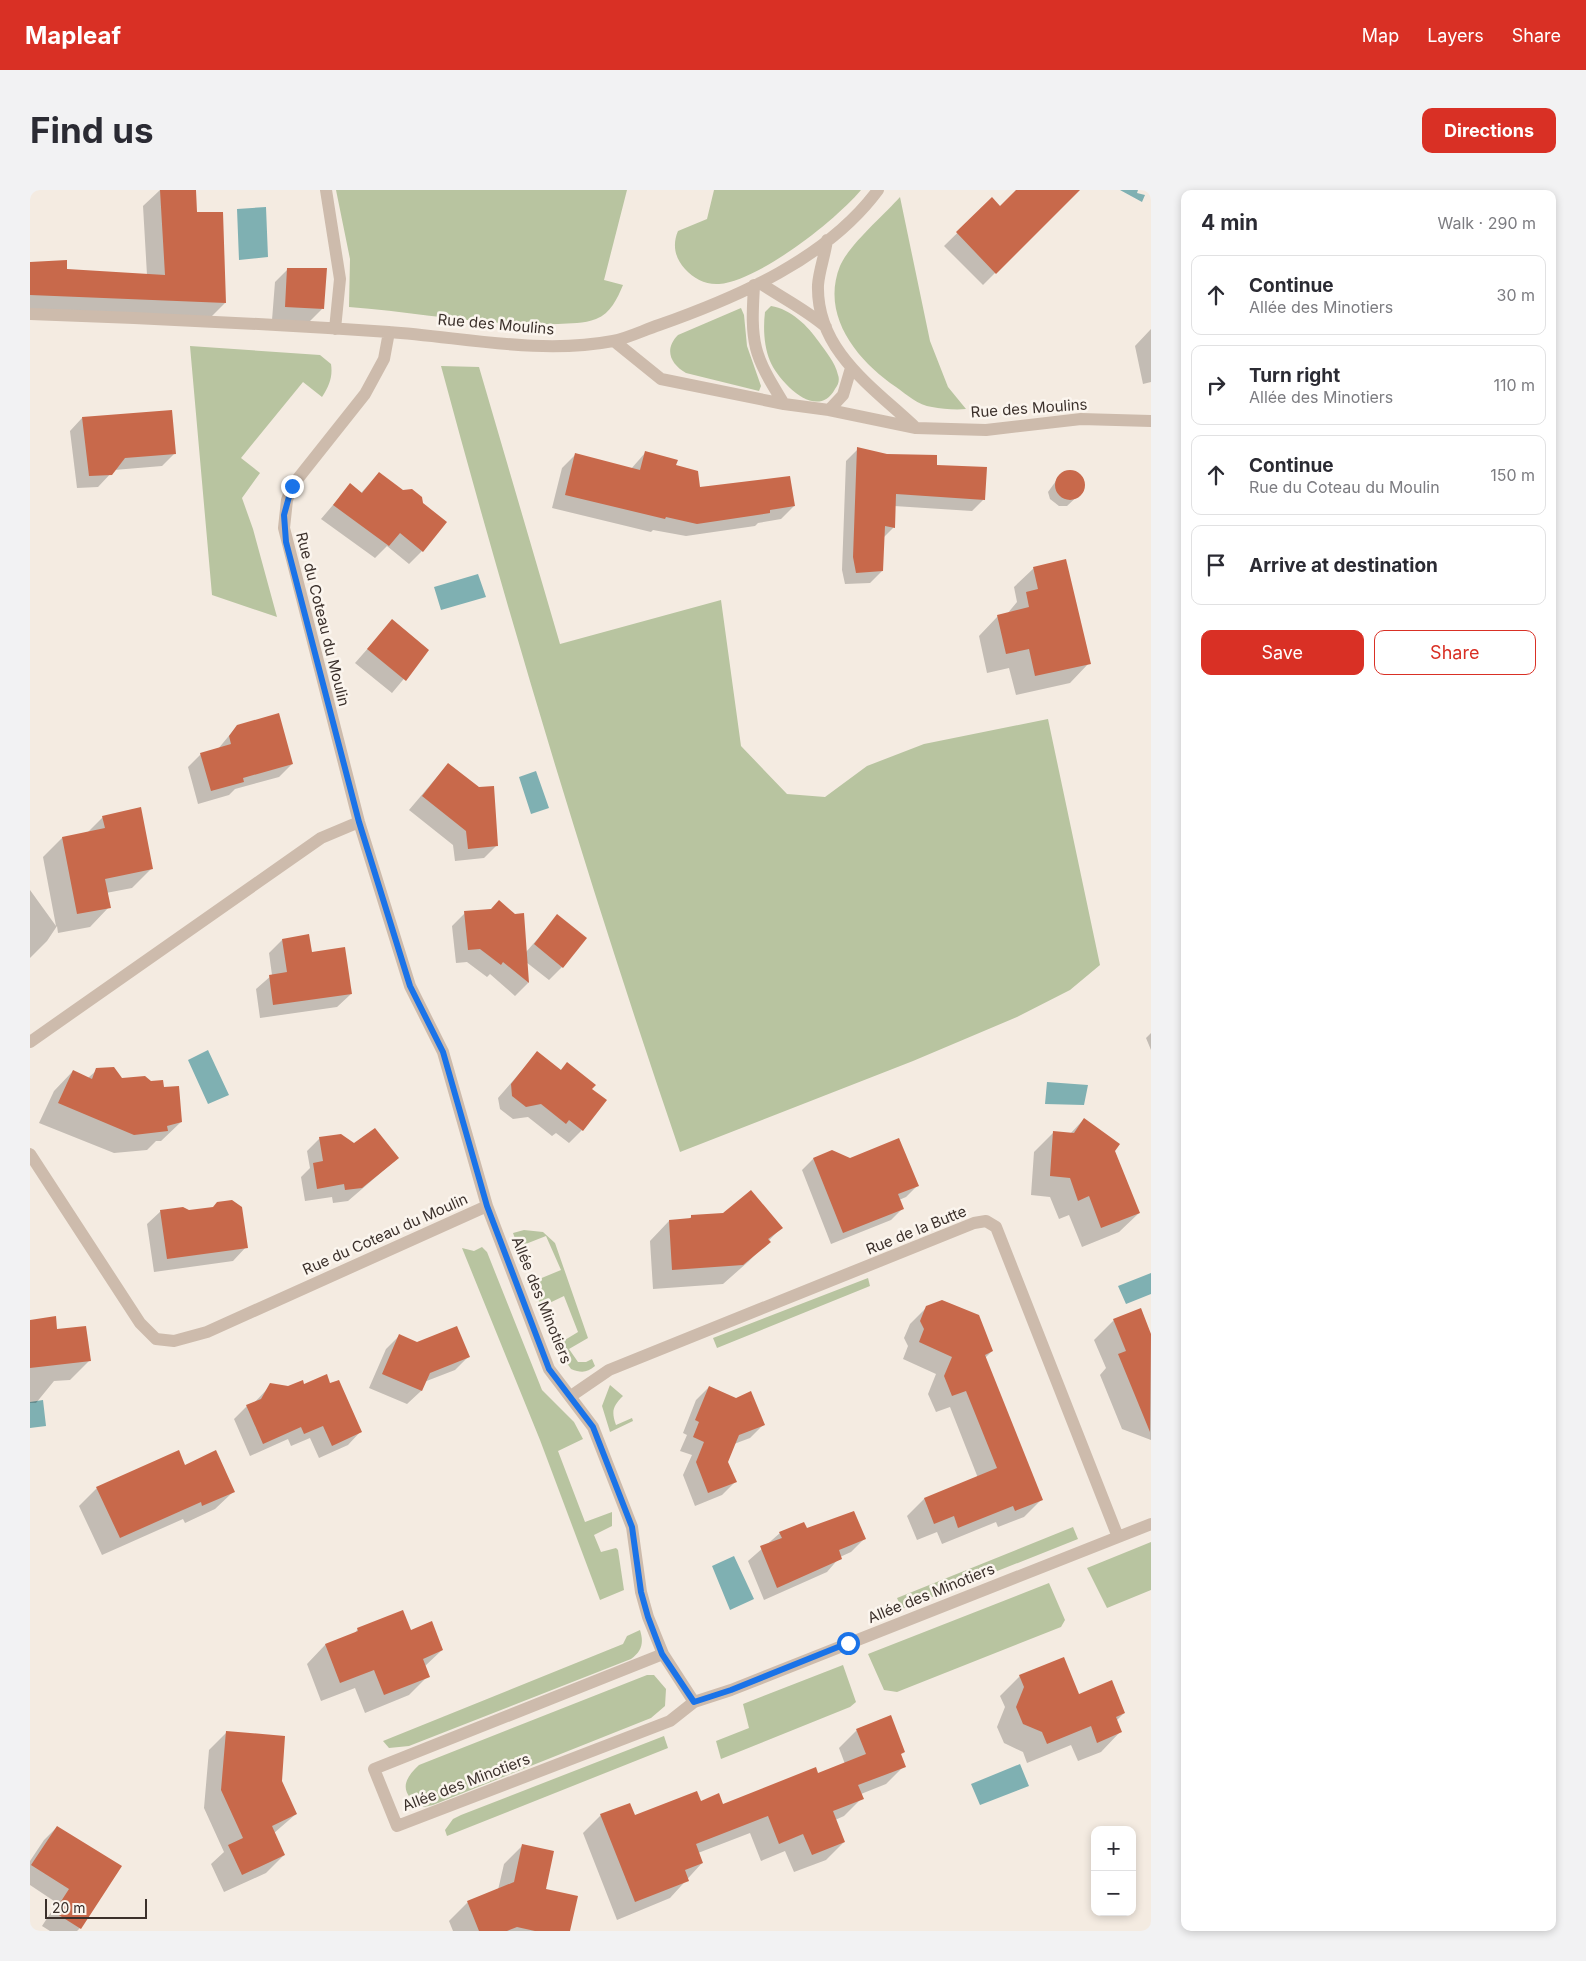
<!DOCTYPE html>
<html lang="en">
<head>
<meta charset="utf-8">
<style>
  :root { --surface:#fff; --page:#f2f2f3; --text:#2b2b33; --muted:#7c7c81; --line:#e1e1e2; --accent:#d93025 }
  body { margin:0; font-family:Inter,sans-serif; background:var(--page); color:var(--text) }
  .controls { position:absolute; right:15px; bottom:15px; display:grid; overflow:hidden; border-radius:10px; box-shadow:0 2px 8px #0003 }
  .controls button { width:45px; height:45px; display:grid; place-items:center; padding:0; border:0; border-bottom:1px solid var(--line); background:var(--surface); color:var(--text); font:25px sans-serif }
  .scale { position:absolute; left:15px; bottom:12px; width:102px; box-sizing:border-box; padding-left:5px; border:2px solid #3b302b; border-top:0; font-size:14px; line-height:18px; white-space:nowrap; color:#3b302b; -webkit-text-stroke:4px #fbf5ee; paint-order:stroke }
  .stop { position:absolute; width:15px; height:15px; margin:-11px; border:4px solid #1a73e8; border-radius:50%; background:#fff }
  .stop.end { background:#1a73e8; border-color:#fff; box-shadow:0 1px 5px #0008 }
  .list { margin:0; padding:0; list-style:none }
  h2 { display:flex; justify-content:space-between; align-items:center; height:65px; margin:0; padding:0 20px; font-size:21px }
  h2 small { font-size:16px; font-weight:400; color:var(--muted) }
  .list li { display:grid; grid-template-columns:32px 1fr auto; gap:15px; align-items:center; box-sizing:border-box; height:80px; margin:0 10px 10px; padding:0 10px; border:1px solid var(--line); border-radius:10px }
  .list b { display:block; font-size:19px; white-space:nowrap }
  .list p { margin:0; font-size:16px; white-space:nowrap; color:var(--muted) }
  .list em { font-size:16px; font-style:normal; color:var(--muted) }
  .actions { display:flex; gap:10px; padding:15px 20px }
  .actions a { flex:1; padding:11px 0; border:1px solid var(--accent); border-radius:10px; text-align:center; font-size:18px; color:var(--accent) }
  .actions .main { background:var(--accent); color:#fff }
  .icon { flex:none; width:28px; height:28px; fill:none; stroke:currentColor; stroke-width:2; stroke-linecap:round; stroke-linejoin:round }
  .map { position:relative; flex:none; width:1121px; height:1741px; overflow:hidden; border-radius:10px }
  header { display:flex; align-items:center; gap:30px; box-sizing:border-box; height:70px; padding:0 25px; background:var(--accent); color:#fff }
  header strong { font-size:24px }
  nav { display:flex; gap:28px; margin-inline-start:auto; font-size:18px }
  .intro { display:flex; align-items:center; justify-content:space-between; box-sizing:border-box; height:120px; padding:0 30px }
  h1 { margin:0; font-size:35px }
  .button { padding:12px 22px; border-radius:10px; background:var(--accent); color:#fff; font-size:18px; font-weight:700 }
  main { display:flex; gap:30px; padding:0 30px }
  aside { flex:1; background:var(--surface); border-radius:10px; box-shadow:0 2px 8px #0003 }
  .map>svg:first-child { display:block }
  .green { fill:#b8c4a0 }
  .water { fill:#7fb0b2 }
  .shadow { fill:#0003 }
  .building { fill:#c8694b }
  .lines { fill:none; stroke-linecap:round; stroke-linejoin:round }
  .minor { stroke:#cdbbac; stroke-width:12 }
  .route { stroke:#1a73e8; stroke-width:6 }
  .labels { text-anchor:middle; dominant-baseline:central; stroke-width:5; stroke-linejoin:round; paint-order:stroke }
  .street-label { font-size:15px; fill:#3b302b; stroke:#fbf5ee }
</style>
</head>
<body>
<header>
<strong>Mapleaf</strong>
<nav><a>Map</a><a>Layers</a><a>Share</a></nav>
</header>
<div class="intro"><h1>Find us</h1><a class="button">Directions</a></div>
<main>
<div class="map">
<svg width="1121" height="1741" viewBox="0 0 1121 1741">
  <rect width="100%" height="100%" fill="#f4ebe1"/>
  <path class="green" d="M 306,0 L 597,0 L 574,90 L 593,95 C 587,109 581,123 566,129 C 554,134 540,133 528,134 C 458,137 388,122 319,117 L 320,69 Z
    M 684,0 L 831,0 C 805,31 730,90 689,94 C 676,95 664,89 655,79 C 645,68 642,55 648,41 L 677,29 Z
    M 870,7 L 900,151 L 918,197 L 936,219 C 926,220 912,219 902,217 C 888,215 877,205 866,197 C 828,171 790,126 810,76 C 819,55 854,25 870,7 Z
    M 741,116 C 761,119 778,136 789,152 C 796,162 805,172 808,185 C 810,190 808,195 805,199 C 787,232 749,192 740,171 C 734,156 733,138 735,122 Z
    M 711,118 L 714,125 L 717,156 L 731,196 L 729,201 L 656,183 C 640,174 634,159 648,145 Z
    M 160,156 L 290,165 L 301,174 C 303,187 299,196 292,207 L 273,192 L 211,268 L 230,283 L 212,308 L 223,339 L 247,427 L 182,405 Z
    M 411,176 L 449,177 L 530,454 L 691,410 L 711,556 L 757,604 L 795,607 L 837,576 L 894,554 L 1018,529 L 1070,775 L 1040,800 L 987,827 L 883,871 L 650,962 C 561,702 482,440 411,176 Z
    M 494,1040 L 513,1042 L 525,1053 L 558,1148 L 539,1159 L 548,1172 L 556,1172 L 562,1169 L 565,1176 C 557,1183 551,1183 541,1179 L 525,1156 L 548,1142 L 534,1106 L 511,1117 L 502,1092 L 531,1080 L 516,1046 L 488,1057 L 483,1043 Z
    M 452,1057 L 457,1062 L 512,1200 L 544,1232 L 553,1249 L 528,1261 L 555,1332 L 582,1322 L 582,1336 L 564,1345 L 571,1362 L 586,1358 L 588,1360 L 594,1400 L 570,1410 L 510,1250 L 432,1058 L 444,1061 Z
    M 838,1088 L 840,1096 L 687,1158 L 683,1148 Z
    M 580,1195 L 593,1206 C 583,1216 581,1221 586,1235 L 602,1228 L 603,1231 L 580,1242 L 572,1216 Z
    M 1043,1337 L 1048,1349 L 872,1419 L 867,1408 Z
    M 1121,1352 L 1121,1400 L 1077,1418 L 1057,1378 Z
    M 1019,1393 L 1035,1430 L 1031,1437 L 867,1502 L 854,1500 L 838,1464 Z
    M 610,1440 C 614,1453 612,1461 601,1469 L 379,1556 L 359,1558 L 353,1551 L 593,1454 L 597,1446 Z
    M 813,1475 L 826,1512 L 820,1517 L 691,1569 L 686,1551 L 719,1538 L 713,1514 Z
    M 617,1485 L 624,1485 L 636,1499 L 635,1516 L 621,1528 L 403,1615 L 394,1617 C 371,1606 370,1592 389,1575 Z
    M 634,1546 L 638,1558 L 417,1646 L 415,1640 L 423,1629 L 431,1625 Z"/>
  <path class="water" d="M 1090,0 L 1108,0 L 1107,3 L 1115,5 L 1112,12 Z
    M 236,17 L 238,67 L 209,70 L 207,19 Z
    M 448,384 L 456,407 L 411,420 L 404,397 Z
    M 506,581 L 519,618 L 501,624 L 489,587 Z
    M 178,860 L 199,905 L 178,914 L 158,870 Z
    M 1017,892 L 1058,895 L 1054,915 L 1015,914 Z
    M 1121,1083 L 1121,1104 L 1096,1114 L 1088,1096 Z
    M 13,1210 L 16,1236 L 0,1238 L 0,1212 Z
    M 704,1366 L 724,1409 L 700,1420 L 682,1376 Z
    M 990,1574 L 999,1596 L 950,1615 L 941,1594 Z"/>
  <path class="shadow" d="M 130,0 L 165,0 L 166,24 L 195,113 L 178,130 L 0,123 L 0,73 L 36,80 L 117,85 L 113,16 Z
    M 988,0 L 1042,0 L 1045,3 L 953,95 L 914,56 L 962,9 L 970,17 Z
    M 258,79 L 292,119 L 279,132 L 242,130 L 245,92 Z
    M 1121,139 L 1121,192 L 1113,194 L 1105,156 Z
    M 52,228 L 144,264 L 132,276 L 84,280 L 68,297 L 47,298 L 40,241 Z
    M 828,259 L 906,276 L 954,309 L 942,321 L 864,316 L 864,337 L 853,348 L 852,381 L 840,393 L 815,394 L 812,380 L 816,271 Z
    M 615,263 L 645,276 L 669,299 L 764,316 L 751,329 L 728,333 L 725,336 L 656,346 L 623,340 L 621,342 L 522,318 L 532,278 L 545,265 L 601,279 Z
    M 1042,281 L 1049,285 L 1054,292 L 1053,301 L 1037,316 L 1029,316 L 1020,309 L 1018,302 L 1031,284 Z
    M 349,283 L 392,361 L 379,374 L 357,356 L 345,368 L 291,329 L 320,295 L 331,303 Z
    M 1004,378 L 1059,473 L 1040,493 L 986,505 L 979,478 L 957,483 L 949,446 L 968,426 L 977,424 L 987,412 L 984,397 Z
    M 362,431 L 398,460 L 362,503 L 325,473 Z
    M 207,536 L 262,574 L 249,587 L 205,599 L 199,605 L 168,614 L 158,577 L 171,564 L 188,559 Z
    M 418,574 L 467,655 L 454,668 L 425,671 L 423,655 L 379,620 Z
    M 73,627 L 122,678 L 102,698 L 76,703 L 79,717 L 60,737 L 28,743 L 27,736 L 17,751 L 0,768 L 0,700 L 26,736 L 13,667 L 32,648 L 57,643 Z
    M 435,723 L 496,762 L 528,726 L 532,777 L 519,790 L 496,772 L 498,793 L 485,806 L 460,784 L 457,787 L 437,772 L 426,773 L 422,736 Z
    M 252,750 L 281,763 L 321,804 L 307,817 L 230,828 L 226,799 L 242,785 L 239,763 Z
    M 1121,843 L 1121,860 L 1116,848 Z
    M 507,863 L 530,881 L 537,873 L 561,899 L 552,940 L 539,953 L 526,943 L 522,946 L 498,927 L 483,929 L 470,919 L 468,908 Z
    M 67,880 L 91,889 L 121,892 L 133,898 L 151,932 L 131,951 L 126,951 L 117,960 L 84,963 L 9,933 L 24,901 L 43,881 L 58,888 Z
    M 1054,929 L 1084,960 L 1109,1023 L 1089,1042 L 1052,1057 L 1039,1025 L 1029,1029 L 1020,1007 L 1001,1005 L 1004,962 L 1024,942 L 1040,944 Z
    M 290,948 L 368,968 L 318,1011 L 303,1013 L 302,1007 L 275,1011 L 271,987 L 280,978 L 277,961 Z
    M 783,969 L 887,996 L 876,1007 L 869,1010 L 872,1019 L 861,1030 L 801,1054 L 772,980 Z
    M 131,1021 L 216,1057 L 203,1071 L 124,1082 L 117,1034 Z
    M 662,1026 L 751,1038 L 719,1071 L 693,1094 L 623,1099 L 620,1051 L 639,1031 L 659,1029 Z
    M 897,1117 L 962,1161 L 955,1168 L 1011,1310 L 994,1327 L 968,1337 L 966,1332 L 912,1354 L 907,1342 L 887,1350 L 877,1326 L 894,1309 L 948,1288 L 920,1217 L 906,1222 L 898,1204 L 906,1184 L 873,1169 L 878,1156 L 874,1148 L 880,1134 Z
    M 1110,1120 L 1121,1147 L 1121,1250 L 1092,1239 L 1070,1185 L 1076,1178 L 1064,1150 L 1084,1130 Z
    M 0,1131 L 26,1141 L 59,1171 L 40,1190 L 24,1191 L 6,1213 L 0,1213 Z
    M 369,1146 L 387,1153 L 438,1167 L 425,1180 L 394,1192 L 391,1201 L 377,1214 L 339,1198 L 356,1159 Z
    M 241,1195 L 258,1198 L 300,1195 L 331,1241 L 318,1255 L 289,1268 L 280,1248 L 261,1256 L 258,1249 L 220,1266 L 204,1229 L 217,1216 L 224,1213 Z
    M 679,1197 L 706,1209 L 733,1235 L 720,1248 L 704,1254 L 697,1272 L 705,1292 L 692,1305 L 665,1316 L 653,1285 L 662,1265 L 650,1261 L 657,1245 L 653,1243 L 666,1210 Z
    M 155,1277 L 203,1302 L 185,1319 L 155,1333 L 153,1329 L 72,1365 L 49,1316 L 67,1298 Z
    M 776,1339 L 834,1349 L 821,1362 L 810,1367 L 797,1382 L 734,1410 L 718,1371 L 750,1343 Z
    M 328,1439 L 380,1442 L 412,1460 L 394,1477 L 398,1486 L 379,1505 L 335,1523 L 325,1498 L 291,1511 L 277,1474 L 295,1455 L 323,1445 Z
    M 990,1486 L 1094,1523 L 1086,1531 L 1090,1542 L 1071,1562 L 1048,1571 L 1041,1555 L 997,1573 L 993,1562 L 974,1553 L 967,1537 L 975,1517 L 970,1506 Z
    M 827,1540 L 870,1565 L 874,1576 L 856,1594 L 831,1604 L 832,1608 L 814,1626 L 805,1630 L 814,1652 L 796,1670 L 764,1682 L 755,1661 L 731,1671 L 720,1643 L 668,1663 L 672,1673 L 640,1708 L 587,1730 L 553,1643 L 571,1625 L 599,1614 L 604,1627 L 670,1612 L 693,1615 L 787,1584 L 815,1574 L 809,1558 Z
    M 197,1542 L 250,1591 L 266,1624 L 244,1643 L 254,1665 L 236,1683 L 194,1702 L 181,1674 L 194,1662 L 174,1618 L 179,1560 Z
    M 27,1637 L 50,1738 L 47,1741 L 20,1741 L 12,1736 L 27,1713 L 0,1695 L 0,1671 L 14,1650 Z
    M 492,1656 L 514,1700 L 539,1741 L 423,1741 L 419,1731 L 438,1712 L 468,1700 L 474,1674 Z"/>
  <path class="building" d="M 130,0 L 166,0 L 167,22 L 193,22 L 196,113 L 0,105 L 0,72 L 37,70 L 37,79 L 135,85 Z
    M 986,0 L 1050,0 L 966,84 L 926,42 L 962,7 L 970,16 Z
    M 257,78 L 297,78 L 294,119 L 255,117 Z
    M 142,220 L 146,264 L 95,268 L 82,285 L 59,286 L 52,227 Z
    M 827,257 L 857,264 L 907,265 L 907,275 L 957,277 L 955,310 L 866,304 L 865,338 L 855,336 L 853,381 L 826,383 L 823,367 Z
    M 615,261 L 648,270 L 646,275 L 668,281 L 670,297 L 760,286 L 765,316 L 740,320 L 740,323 L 667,334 L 636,327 L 635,329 L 535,305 L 545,263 L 610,280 Z
    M1025 295a15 15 0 1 1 30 0a15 15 0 1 1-30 0Z
    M 349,282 L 373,300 L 382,299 L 392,307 L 393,313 L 417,332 L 393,362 L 370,343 L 359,356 L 303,315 L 320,293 L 332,303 Z
    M 1036,369 L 1061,474 L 1005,486 L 999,459 L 976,464 L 967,425 L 999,417 L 996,402 L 1008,399 L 1003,377 Z
    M 362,429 L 399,460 L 376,491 L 337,459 Z
    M 249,523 L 263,574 L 213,588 L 214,592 L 181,601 L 170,563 L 201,554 L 199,546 L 207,535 Z
    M 418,573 L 449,597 L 464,596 L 468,656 L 438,659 L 436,641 L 392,606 Z
    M 111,617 L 123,679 L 75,689 L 81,718 L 47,724 L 32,647 L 75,638 L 72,626 Z
    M 469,710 L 485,724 L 494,723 L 499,793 L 473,772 L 471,775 L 450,759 L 438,760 L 434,721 L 461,719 Z
    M 527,724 L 557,748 L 533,778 L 504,754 Z
    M 279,744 L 282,762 L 315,757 L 322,804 L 243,815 L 239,785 L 257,782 L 252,749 Z
    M 507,861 L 531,880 L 537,872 L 566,895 L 562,899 L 577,910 L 553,941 L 539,930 L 536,934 L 511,914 L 496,917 L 482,906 L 481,894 Z
    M 84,877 L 92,888 L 115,886 L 121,891 L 133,890 L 134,897 L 149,896 L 152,932 L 137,936 L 138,941 L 104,945 L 28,913 L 43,880 L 62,889 L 66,878 Z
    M 1054,928 L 1090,954 L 1085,961 L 1110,1023 L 1071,1038 L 1059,1006 L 1048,1011 L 1040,988 L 1020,986 L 1023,941 L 1044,943 Z
    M 345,938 L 369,968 L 332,998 L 315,1000 L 314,994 L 287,999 L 283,973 L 293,971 L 289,947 L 311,944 L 324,953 Z
    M 869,948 L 889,996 L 868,1004 L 874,1019 L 813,1043 L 783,968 L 802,960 L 820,968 Z
    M 721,1000 L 753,1038 L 738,1049 L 741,1052 L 713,1075 L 642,1080 L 639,1030 L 661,1028 L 661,1025 L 693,1023 Z
    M 202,1010 L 212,1017 L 218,1058 L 137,1069 L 130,1020 L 153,1017 L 159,1020 L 183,1017 L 187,1012 Z
    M 912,1110 L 949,1125 L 963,1161 L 955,1165 L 1013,1310 L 985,1321 L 983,1316 L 928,1338 L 924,1326 L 904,1334 L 894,1308 L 967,1278 L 936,1201 L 922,1206 L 914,1186 L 922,1167 L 889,1152 L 894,1139 L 890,1131 L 896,1116 Z
    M 1111,1118 L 1121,1144 L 1120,1242 L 1088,1164 L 1096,1161 L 1083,1129 Z
    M 26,1126 L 27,1139 L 56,1136 L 61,1171 L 0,1178 L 0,1130 Z
    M 427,1136 L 440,1167 L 400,1183 L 392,1201 L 352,1184 L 369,1144 L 387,1152 Z
    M 297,1184 L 300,1193 L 309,1190 L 332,1242 L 302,1256 L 293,1236 L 274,1244 L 271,1237 L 233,1254 L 216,1215 L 231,1209 L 240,1193 L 258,1196 L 273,1190 L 274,1194 Z
    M 679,1196 L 706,1208 L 721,1201 L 735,1235 L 709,1245 L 698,1272 L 707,1292 L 678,1303 L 666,1272 L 674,1252 L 663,1247 L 669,1232 L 665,1230 Z
    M 149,1260 L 155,1275 L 186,1260 L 205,1302 L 172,1316 L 171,1312 L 90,1348 L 66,1297 Z
    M 824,1321 L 836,1349 L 809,1360 L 812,1369 L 747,1398 L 730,1356 L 752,1348 L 749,1342 L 774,1332 L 777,1338 Z
    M 373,1420 L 381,1440 L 402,1431 L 413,1460 L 393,1469 L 400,1487 L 354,1505 L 344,1480 L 310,1493 L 295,1454 L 328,1441 L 327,1438 Z
    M 1034,1467 L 1049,1504 L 1082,1490 L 1095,1523 L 1086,1527 L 1092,1542 L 1067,1553 L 1061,1536 L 1017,1554 L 1012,1542 L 993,1534 L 986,1517 L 994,1497 L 989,1485 Z
    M 861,1525 L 875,1562 L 871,1564 L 876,1577 L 828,1595 L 834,1609 L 803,1621 L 815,1652 L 782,1665 L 773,1644 L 749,1654 L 738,1626 L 666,1654 L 673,1673 L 655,1680 L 659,1691 L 605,1712 L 570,1624 L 600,1613 L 605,1625 L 667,1601 L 671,1611 L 689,1603 L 693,1614 L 786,1577 L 788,1583 L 836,1564 L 826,1539 Z
    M 196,1541 L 255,1546 L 252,1591 L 267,1624 L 242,1636 L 255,1665 L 212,1685 L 198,1655 L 213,1648 L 191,1600 Z
    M 27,1636 L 92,1676 L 51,1739 L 24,1722 L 39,1699 L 1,1675 Z
    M 492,1654 L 524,1661 L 516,1699 L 548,1706 L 540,1741 L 505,1741 L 487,1737 L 477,1741 L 449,1741 L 437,1711 L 484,1692 Z"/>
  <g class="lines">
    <path class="minor" d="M 296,0 L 310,89 L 305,139
      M 797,50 C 795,65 789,81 788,95 C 786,161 844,198 886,238
      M 730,93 C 752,108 775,119 796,137
      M 724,95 C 723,116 721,138 726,158 C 731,178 744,197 754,214
      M 0,124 C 120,128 240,134 359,142 C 432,147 510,165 583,151 C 598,148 614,140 629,135 C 708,107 797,69 848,0
      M 584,151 L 631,189 L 754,214 L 799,220 L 886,238 L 956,240 L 1051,229 L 1121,231
      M 799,220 L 813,205 L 821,178
      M 0,852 L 291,648 L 329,632
      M 0,964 L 110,1133 L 126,1149 L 144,1151 L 177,1142 L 457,1016 L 413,862 L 380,796 L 329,632 L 254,338 L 257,310 L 262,296 L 335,204 L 354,169 L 359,142
      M 457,1016 L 519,1179 L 563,1237 L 602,1337 L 611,1402 L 618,1427 L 633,1464 L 664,1512
      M 541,1206 L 579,1180 L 944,1033 L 956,1031 L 966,1037 L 1088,1347
      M 633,1464 L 344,1579 L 367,1636 L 640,1531 L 664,1512 L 701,1500 L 1121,1334"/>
  </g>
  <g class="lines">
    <path class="route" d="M 262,296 L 254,325 L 256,352 L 329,632 L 380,796 L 413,862 L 457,1016 L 519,1179 L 563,1237 L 602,1337 L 611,1402 L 618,1427 L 632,1464 L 664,1512 L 701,1500 L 818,1453"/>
  </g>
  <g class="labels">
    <g class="street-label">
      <text transform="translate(466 134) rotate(5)">Rue des Moulins</text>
      <text transform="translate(999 218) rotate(-4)">Rue des Moulins</text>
      <text transform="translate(293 429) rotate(76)">Rue du Coteau du Moulin</text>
      <text transform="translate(886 1040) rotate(-22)">Rue de la Butte</text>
      <text transform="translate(355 1044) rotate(-24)">Rue du Coteau du Moulin</text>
      <text transform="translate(512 1110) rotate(68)">Allée des Minotiers</text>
      <text transform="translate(901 1403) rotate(-22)">Allée des Minotiers</text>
      <text transform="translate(436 1592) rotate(-21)">Allée des Minotiers</text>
    </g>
  </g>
</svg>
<div class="controls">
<button>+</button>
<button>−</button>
</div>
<div class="scale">20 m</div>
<div class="stop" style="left:818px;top:1453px"></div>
<div class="stop end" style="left:262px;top:296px"></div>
</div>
<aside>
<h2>4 min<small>Walk · 290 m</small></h2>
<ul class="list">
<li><svg class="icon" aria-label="ahead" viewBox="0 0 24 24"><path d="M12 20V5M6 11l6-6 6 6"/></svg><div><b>Continue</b><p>Allée des Minotiers</p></div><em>30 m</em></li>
<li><svg class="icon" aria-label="right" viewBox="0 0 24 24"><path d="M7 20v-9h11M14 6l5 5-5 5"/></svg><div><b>Turn right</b><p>Allée des Minotiers</p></div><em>110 m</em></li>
<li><svg class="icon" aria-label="ahead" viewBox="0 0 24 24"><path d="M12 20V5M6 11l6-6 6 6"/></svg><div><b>Continue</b><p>Rue du Coteau du Moulin</p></div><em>150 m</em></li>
<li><svg class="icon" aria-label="arrive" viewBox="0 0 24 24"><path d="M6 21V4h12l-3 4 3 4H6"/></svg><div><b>Arrive at destination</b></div></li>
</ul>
<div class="actions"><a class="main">Save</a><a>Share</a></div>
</aside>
</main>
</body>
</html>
